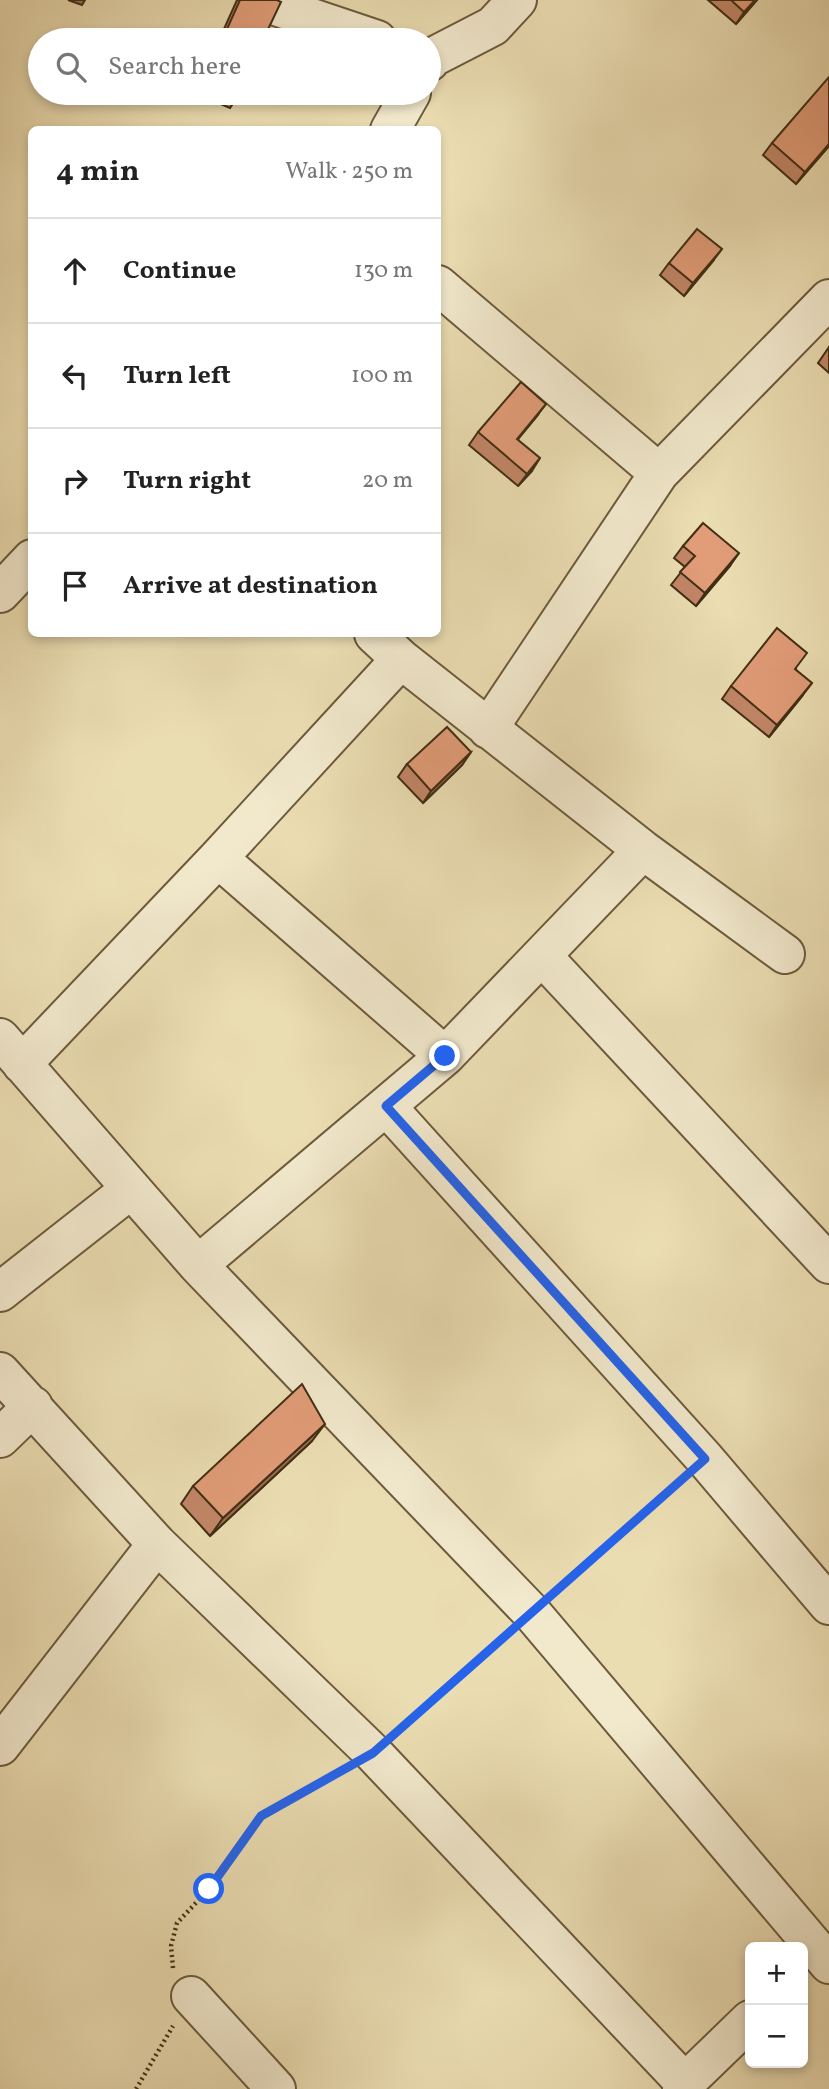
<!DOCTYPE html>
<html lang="en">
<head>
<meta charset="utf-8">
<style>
  :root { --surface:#fff; --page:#f6f6f6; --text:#222; --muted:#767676; --line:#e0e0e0 }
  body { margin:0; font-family:Vollkorn,serif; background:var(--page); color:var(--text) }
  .controls { position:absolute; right:21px; bottom:21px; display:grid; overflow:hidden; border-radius:10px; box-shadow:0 4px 10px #0003 }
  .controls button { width:63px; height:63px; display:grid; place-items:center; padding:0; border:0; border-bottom:2px solid var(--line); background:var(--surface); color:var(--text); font:35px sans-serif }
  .stop { position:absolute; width:21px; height:21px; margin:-16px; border:5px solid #2563eb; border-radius:50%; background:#fff }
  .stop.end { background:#2563eb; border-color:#fff; box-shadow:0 2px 7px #0008 }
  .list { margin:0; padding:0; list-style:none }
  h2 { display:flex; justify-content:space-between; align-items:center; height:91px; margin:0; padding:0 28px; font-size:30px }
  h2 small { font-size:23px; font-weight:400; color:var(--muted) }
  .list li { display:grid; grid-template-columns:46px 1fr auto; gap:21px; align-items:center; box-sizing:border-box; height:105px; padding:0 28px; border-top:2px solid var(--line) }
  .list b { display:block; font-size:26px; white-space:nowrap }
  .list em { font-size:23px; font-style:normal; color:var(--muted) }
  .icon { flex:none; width:38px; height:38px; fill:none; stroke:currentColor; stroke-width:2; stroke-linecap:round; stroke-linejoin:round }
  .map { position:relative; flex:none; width:829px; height:2089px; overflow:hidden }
  .search { position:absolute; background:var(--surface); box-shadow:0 4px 10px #0003; left:28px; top:28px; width:413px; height:77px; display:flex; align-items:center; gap:18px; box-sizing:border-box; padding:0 24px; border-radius:38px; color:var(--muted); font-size:26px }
  .panel { position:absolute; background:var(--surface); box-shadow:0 4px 10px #0003; left:28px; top:126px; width:413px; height:511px; border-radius:10px }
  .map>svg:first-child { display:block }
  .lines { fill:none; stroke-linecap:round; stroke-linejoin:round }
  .minor-casing { stroke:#6c5a3c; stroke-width:42 }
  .path { stroke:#412e14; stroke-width:4.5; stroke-dasharray:2 3.5; stroke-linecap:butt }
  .minor { stroke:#f2e9cd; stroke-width:38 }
  .wall { fill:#c28667; stroke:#412e14; stroke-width:2 }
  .shaded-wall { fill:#9e6d54; stroke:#412e14; stroke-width:2 }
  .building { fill:#e19c78; stroke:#412e14; stroke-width:2 }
  .route { stroke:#2563eb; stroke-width:9 }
</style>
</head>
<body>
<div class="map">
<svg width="829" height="2089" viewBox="0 0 829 2089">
  <rect width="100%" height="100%" fill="#ebddb2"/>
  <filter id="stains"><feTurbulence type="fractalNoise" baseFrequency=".00286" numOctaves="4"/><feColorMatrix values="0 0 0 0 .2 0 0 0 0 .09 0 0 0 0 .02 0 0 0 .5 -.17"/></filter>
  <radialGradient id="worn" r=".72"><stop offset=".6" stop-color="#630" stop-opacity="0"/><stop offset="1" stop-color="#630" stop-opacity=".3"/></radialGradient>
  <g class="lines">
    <g class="minor-casing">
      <path id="minor" d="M 258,0 L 377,40
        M 429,62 L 431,58 L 493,26 L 517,0
        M 390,130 L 411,93
        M 438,285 L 659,473
        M 0,593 L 32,559
        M 374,634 L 401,659 L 643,850 L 785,954
        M 488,729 L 659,473 L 829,299
        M 218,858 L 445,1056
        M 542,956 L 829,1264
        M 0,1038 L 198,1265 L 532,1613 L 829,1964
        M 22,1064 L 218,858 L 401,659
        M 386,1106 L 705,1459 L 829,1605
        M 198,1265 L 445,1056 L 643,850
        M 0,1292 L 131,1189
        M 0,1372 L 157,1544 L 373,1753 L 685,2083
        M 0,1438 L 33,1406
        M 0,1746 L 157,1544
        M 191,1996 L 276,2089
        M 682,2089 L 685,2083 L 750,2020"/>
    </g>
    <path class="path" d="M 557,1590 L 679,1482
      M 400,1729 L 506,1635
      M 173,1968 L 171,1946 L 177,1923 L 209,1889 L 261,1816 L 342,1770
      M 136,2089 L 173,2026"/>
    <use href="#minor" class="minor"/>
  </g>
  <path class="wall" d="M 237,0 L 277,0 L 263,40 L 219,40 Z
    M 708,0 L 757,0 L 736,24 Z
    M 195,93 L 240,93 L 230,108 Z
    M 772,143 L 829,146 L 796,184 L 763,155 Z
    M 713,261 L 684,296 L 660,275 L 669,263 Z
    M 829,347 L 829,373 L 818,363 Z
    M 537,416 L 518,439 L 532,471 L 518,486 L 469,445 L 478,432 Z
    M 683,546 L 730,566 L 696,606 L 671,585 L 685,567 L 674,558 Z
    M 796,669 L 803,695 L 769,737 L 722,699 L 731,686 Z
    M 471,752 L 462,765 L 423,803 L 398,777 L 407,764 Z
    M 312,1441 L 210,1536 L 181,1504 L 193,1486 Z"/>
  <path class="shaded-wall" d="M 68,0 L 85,0 L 82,5 Z
    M 755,0 L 757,0 L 736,24 L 744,12 Z
    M 829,144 L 829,146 L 796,184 L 805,172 Z
    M 722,249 L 713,261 L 684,296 L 693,283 Z
    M 546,404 L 537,416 L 508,451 L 517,439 Z
    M 540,458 L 532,471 L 518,486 L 527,474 Z
    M 739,553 L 730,566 L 696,606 L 705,593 Z
    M 812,683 L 803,695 L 769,737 L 777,725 Z
    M 471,752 L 462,765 L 423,803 L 431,791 Z
    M 325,1424 L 312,1441 L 210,1536 L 223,1518 Z"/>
  <path class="building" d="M 240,0 L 277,0 L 281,2 L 263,40 L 222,40 Z
    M 731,0 L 755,0 L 744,12 Z
    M 829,77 L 829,144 L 805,172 L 772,143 Z
    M 697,229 L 722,249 L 693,283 L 669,263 Z
    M 521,382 L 546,404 L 517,439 L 540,458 L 527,474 L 478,432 Z
    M 703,523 L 739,553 L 705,593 L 680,572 L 695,556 L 683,546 Z
    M 777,628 L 807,653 L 795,669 L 812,683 L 777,725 L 731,686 Z
    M 447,727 L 471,752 L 431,791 L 407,764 Z
    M 302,1384 L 325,1424 L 223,1518 L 193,1486 Z"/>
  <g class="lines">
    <path class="route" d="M 209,1889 L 261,1816 L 373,1753 L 705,1459 L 386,1106 L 445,1056"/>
  </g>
  <rect width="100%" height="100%" filter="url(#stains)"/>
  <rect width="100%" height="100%" fill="url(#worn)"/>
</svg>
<div class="controls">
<button>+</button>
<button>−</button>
</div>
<div class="stop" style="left:209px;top:1889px"></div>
<div class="stop end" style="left:445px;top:1056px"></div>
<div class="search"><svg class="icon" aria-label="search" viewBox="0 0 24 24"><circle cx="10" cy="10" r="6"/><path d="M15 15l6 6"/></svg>Search here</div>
<section class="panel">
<h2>4 min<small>Walk · 250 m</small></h2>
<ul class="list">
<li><svg class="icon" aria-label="ahead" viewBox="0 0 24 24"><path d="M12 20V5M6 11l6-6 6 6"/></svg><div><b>Continue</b></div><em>130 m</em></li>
<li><svg class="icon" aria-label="left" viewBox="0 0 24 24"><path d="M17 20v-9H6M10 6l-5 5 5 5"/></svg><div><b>Turn left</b></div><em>100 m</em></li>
<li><svg class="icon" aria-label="right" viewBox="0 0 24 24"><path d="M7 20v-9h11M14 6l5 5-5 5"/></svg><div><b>Turn right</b></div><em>20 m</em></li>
<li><svg class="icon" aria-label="arrive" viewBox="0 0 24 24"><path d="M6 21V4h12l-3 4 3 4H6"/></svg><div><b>Arrive at destination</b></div></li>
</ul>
</section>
</div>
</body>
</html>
